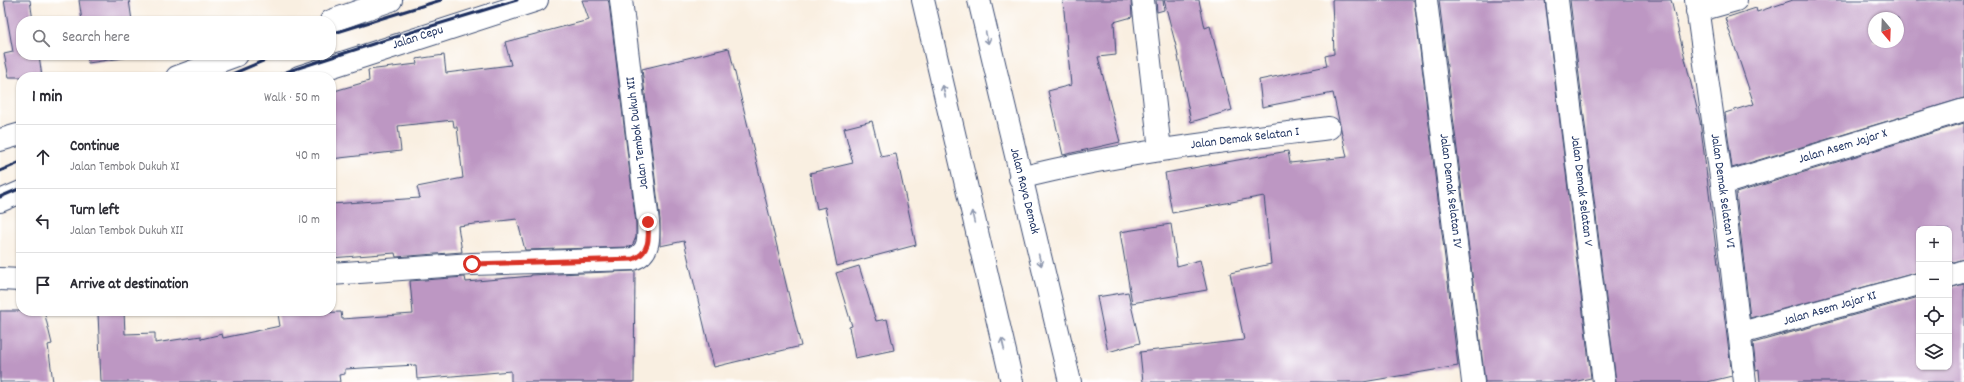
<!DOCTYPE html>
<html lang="en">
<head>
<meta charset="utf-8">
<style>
  :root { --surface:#fff; --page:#f7f7f7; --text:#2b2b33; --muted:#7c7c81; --line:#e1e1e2 }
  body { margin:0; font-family:Dekko,sans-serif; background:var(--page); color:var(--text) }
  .controls { position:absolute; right:12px; bottom:12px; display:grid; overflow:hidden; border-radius:8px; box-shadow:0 1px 3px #0004 }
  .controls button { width:36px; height:36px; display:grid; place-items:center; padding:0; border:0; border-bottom:1px solid var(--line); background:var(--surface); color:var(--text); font:20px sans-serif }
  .compass { position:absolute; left:1868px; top:12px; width:36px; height:36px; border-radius:50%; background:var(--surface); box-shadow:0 1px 3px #0004; rotate:161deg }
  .stop { position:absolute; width:12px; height:12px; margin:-9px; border:3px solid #d93025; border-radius:50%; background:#fff }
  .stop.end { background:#d93025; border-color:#fff; box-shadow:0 1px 4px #0008 }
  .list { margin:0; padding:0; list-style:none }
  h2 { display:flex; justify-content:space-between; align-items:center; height:52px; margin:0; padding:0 16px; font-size:17px }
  h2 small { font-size:13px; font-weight:400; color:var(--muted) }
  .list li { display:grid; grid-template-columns:26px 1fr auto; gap:12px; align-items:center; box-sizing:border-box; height:64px; padding:0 16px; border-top:1px solid var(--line) }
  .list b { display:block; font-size:15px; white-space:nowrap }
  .list p { margin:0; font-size:13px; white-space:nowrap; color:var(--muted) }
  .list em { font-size:13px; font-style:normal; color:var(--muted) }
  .icon { flex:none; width:22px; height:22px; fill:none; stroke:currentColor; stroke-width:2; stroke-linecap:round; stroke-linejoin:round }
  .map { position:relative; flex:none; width:1964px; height:382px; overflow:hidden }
  .search { position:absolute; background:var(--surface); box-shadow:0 1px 3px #0004; left:16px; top:16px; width:320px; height:44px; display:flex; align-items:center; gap:10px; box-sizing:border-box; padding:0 14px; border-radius:16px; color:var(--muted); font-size:15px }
  .panel { position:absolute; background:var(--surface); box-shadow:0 1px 3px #0004; left:16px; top:72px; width:320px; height:244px; border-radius:16px }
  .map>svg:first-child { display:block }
  .building { fill:#bd97c3; fill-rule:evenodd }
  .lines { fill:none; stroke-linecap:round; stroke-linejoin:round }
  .minor-casing { stroke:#3c4c72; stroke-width:24 }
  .highway-casing { stroke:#3c4c72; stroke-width:24 }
  .minor { stroke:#fff; stroke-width:22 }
  .highway { stroke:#fff; stroke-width:22 }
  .rail { stroke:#1b2f5e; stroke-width:3 }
  .oneway { stroke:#8d97ae }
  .route { stroke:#d93025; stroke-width:5 }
  .labels { text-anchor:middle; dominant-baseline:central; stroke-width:4; stroke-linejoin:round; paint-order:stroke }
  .street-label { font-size:13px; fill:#1b2f5e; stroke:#fff }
</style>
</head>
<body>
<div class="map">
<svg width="1964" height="382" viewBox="0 0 1964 382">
  <rect width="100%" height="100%" fill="#fff"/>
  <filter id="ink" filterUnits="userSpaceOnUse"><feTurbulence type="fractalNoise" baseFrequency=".025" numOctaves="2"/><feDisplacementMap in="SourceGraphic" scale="8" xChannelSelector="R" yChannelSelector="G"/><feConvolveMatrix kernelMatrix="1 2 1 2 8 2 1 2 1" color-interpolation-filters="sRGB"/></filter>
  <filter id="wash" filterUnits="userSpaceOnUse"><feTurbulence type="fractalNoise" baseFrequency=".012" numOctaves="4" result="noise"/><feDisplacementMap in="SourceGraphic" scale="16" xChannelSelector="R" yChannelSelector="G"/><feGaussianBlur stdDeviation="0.9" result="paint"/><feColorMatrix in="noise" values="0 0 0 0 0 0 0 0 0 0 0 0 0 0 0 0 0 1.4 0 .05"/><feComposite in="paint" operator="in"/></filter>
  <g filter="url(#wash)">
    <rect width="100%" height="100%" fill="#f9efe1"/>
    <g id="blocks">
      <path class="building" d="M 4,0 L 30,0 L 33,21 L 21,21 L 21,55 L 39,55 L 42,77 L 9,77 L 4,54 L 13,52 Z
        M 79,0 L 129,0 L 132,21 L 82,21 Z
        M 582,0 L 608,0 L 609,3 L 636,223 L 636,237 L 633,244 L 630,247 L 525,250 L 517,219 L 458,226 L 462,252 L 396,257 L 395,253 L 331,258 L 331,204 L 420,198 L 417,187 L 463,178 L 457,127 L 454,127 L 453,120 L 398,126 L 401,151 L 331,159 L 331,92 L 369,81 L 368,70 L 417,64 L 416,59 L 444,55 L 446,73 L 511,65 L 505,42 L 589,20 Z
        M 1063,0 L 1131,0 L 1132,17 L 1114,22 L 1116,55 L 1098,57 L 1120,142 L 1063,155 L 1048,91 L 1071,85 Z
        M 1156,0 L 1163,0 L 1164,10 L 1157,12 Z
        M 1164,0 L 1199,0 L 1205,28 L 1210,26 L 1232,110 L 1191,122 L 1176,46 Z
        M 1332,0 L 1414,0 L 1458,366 L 1363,382 L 1143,382 L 1140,352 L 1244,340 L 1230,273 L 1271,264 L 1264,196 L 1172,213 L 1165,173 L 1288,151 L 1290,163 L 1347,157 L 1333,93 L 1262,107 L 1259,80 L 1327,66 L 1325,56 L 1334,54 Z
        M 1439,0 L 1545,0 L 1591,378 L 1573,382 L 1485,382 Z
        M 1570,0 L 1671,0 L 1700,121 L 1732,376 L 1707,382 L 1616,382 Z
        M 1793,0 L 1964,0 L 1964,98 L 1732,168 L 1725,113 L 1754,104 L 1725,18 L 1756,8 L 1757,12 ZM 1874,18 L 1898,18 L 1898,42 L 1874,42 Z
        M 729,48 L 801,346 L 714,367 L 684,241 L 660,246 L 660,220 L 642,69 Z
        M 87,55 L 137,55 L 137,56 L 88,63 Z
        M 872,121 L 881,157 L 896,154 L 916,245 L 837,266 L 825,207 L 817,209 L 810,173 L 853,163 L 844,128 Z
        M 1964,123 L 1964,259 L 1949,263 L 1949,229 L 1919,229 L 1919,272 L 1750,318 L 1736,193 Z
        M 1171,224 L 1177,266 L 1200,260 L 1207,290 L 1132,303 L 1120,232 Z
        M 859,266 L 876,321 L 887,319 L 894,350 L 855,358 L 849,327 L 852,326 L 836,273 Z
        M 635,271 L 634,382 L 511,382 L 511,371 L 417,379 L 416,365 L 345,369 L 345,374 L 339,375 L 340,382 L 101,382 L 98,313 L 124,312 L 125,334 L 155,333 L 155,343 L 201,336 L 201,339 L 222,334 L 223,338 L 280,326 L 278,314 L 341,312 L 342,319 L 413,314 L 410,281 L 465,277 L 466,282 L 531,276 L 531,275 Z
        M 1964,284 L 1964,382 L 1760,382 L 1759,369 L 1756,370 L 1753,343 L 1919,297 L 1919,367 L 1949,367 L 1949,288 Z
        M 1128,292 L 1140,343 L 1108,352 L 1097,297 Z
        M 0,311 L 44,311 L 52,344 L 48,345 L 53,382 L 0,382 Z"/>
    </g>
  </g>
  <g filter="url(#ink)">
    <use href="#blocks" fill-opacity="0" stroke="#3c4c72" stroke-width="1"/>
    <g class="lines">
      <g class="minor-casing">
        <path id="minor" d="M 1143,0 L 1160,150
          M 1426,0 L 1473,382
          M 1557,0 L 1604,382
          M 1696,0 L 1722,184 L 1745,382
          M 1697,11 L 1736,0
          M 331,21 L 391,0
          M 177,77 L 237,55
          M 299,77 L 537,0
          M 0,140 L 21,134
          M 1020,178 C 1122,152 1226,141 1329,128
          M 1722,184 L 1964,110
          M 0,201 L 21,192
          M 331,274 L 472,264 L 633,259 C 650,253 649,237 648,222 L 621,0
          M 1949,276 L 1964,271
          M 0,279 L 21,280
          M 1741,333 L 1919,284"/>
      </g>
      <g class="highway-casing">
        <path id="highway" d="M 923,0 L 1012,382
          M 979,0 L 1070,382"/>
      </g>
      <use href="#minor" class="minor"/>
      <use href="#highway" class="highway"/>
      <path class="rail" d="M 331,34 L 441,0
        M 225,77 L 277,55
        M 274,77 L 289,71 L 376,43 L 517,0
        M 0,171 L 21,162
        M 0,197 L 21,188"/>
    </g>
    <defs><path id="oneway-shaft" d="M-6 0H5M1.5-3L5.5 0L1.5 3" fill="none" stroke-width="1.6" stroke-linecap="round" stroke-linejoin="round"/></defs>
    <g class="oneway">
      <use href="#oneway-shaft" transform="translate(987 38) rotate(77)"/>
      <use href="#oneway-shaft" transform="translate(944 91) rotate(-103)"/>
      <use href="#oneway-shaft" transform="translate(973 217) rotate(-103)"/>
      <use href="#oneway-shaft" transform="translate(1040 260) rotate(76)"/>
      <use href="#oneway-shaft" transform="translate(1003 344) rotate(-103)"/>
    </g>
  </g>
  <g class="lines" filter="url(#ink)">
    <path class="route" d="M 472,264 L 633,259 C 650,253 649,237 648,222"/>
  </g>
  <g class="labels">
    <g class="street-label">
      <text transform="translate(418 38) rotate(-18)">Jalan Cepu</text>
      <text transform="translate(638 133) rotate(-97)">Jalan Tembok Dukuh XII</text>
      <text transform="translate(1245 139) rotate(-7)">Jalan Demak Selatan I</text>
      <text transform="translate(1843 147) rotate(-17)">Jalan Asem Jajar X</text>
      <text transform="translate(1024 191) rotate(76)">Jalan Raya Demak</text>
      <text transform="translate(1450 191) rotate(83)">Jalan Demak Selatan IV</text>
      <text transform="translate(1581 191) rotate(83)">Jalan Demak Selatan V</text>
      <text transform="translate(1722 191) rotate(82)">Jalan Demak Selatan VI</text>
      <text transform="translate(1830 309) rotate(-16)">Jalan Asem Jajar XI</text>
    </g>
  </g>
</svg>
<div class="controls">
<button>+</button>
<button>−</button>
<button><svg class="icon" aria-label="locate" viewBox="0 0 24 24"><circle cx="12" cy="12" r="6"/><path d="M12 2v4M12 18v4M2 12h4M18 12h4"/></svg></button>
<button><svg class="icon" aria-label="layers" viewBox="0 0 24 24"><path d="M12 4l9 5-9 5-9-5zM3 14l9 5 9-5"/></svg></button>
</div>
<svg class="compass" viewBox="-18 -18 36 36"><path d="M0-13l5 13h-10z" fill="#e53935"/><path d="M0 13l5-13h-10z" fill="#7c7c81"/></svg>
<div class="stop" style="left:472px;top:264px"></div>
<div class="stop end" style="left:648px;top:222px"></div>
<div class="search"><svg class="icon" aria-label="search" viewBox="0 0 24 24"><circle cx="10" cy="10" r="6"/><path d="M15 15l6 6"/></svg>Search here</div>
<section class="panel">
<h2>1 min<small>Walk · 50 m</small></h2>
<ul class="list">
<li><svg class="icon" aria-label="ahead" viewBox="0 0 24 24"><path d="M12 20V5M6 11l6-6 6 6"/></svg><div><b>Continue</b><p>Jalan Tembok Dukuh XI</p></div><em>40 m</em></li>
<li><svg class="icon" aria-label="left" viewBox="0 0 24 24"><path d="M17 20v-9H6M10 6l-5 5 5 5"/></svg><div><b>Turn left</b><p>Jalan Tembok Dukuh XII</p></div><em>10 m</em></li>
<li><svg class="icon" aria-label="arrive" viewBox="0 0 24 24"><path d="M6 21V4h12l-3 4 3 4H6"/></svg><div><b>Arrive at destination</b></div></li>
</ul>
</section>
</div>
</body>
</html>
